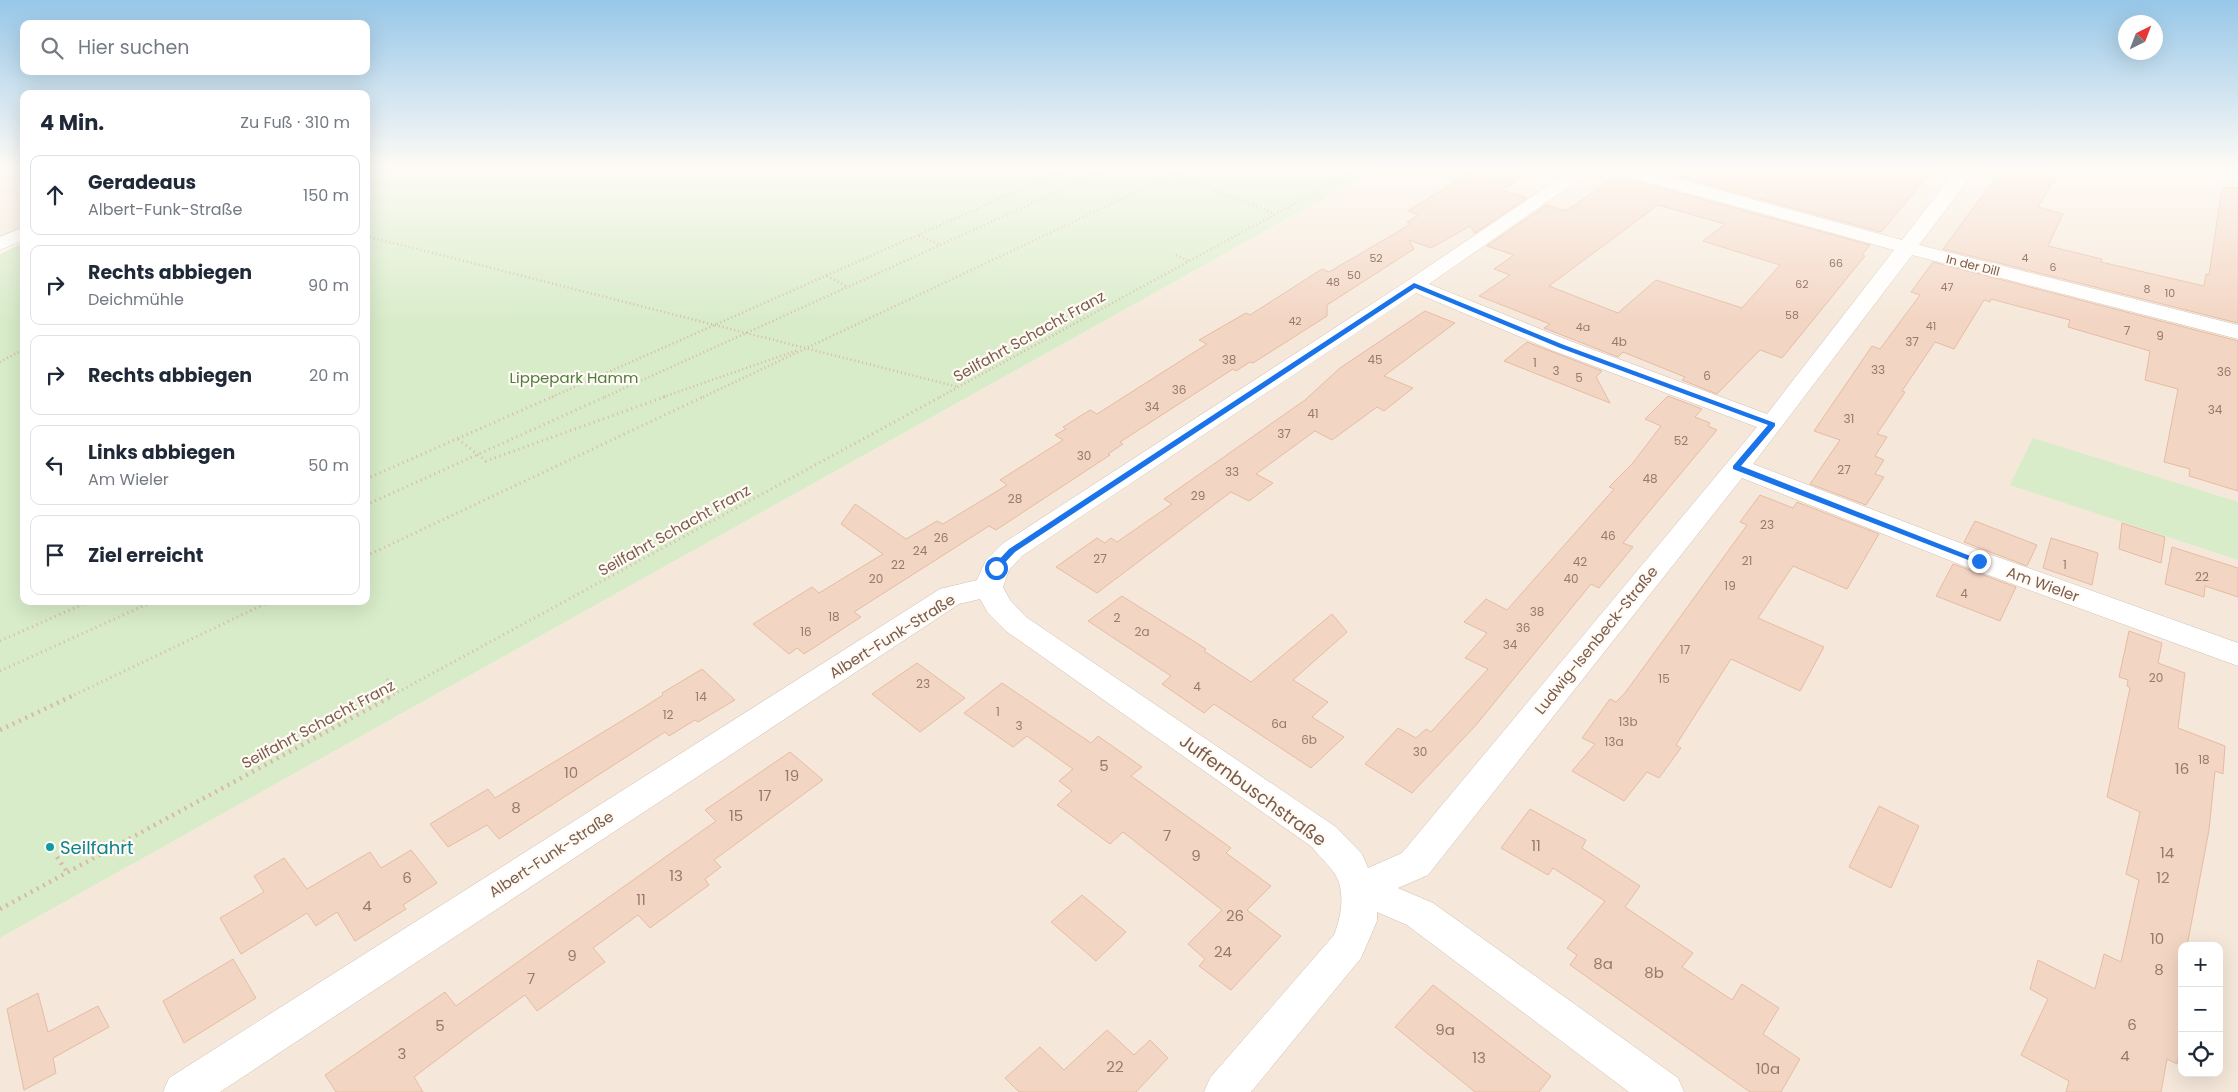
<!DOCTYPE html>
<html lang="de">
<head>
<meta charset="utf-8">
<style>
  :root { --surface:#fff; --page:#f6f6f7; --text:#1f2937; --muted:#747a83; --line:#e0e1e3 }
  body { margin:0; font-family:Poppins,sans-serif; background:var(--page); color:var(--text) }
  .controls { position:absolute; right:15px; bottom:15px; display:grid; overflow:hidden; border-radius:10px; box-shadow:0 5px 20px #0002 }
  .controls button { width:45px; height:45px; display:grid; place-items:center; padding:0; border:0; border-bottom:1px solid var(--line); background:var(--surface); color:var(--text); font:25px sans-serif }
  .compass { position:absolute; left:2118px; top:15px; width:45px; height:45px; border-radius:50%; background:var(--surface); box-shadow:0 5px 20px #0002; rotate:42deg }
  .stop { position:absolute; width:15px; height:15px; margin:-11px; border:4px solid #1a73e8; border-radius:50%; background:#fff }
  .stop.end { background:#1a73e8; border-color:#fff; box-shadow:0 1px 5px #0008 }
  .list { margin:0; padding:0; list-style:none }
  h2 { display:flex; justify-content:space-between; align-items:center; height:65px; margin:0; padding:0 20px; font-size:21px }
  h2 small { font-size:16px; font-weight:400; color:var(--muted) }
  .list li { display:grid; grid-template-columns:32px 1fr auto; gap:15px; align-items:center; box-sizing:border-box; height:80px; margin:0 10px 10px; padding:0 10px; border:1px solid var(--line); border-radius:10px }
  .list b { display:block; font-size:19px; white-space:nowrap }
  .list p { margin:0; font-size:16px; white-space:nowrap; color:var(--muted) }
  .list em { font-size:16px; font-style:normal; color:var(--muted) }
  .icon { flex:none; width:28px; height:28px; fill:none; stroke:currentColor; stroke-width:2; stroke-linecap:round; stroke-linejoin:round }
  .map { position:relative; flex:none; width:2238px; height:1092px; overflow:hidden }
  .search { position:absolute; background:var(--surface); box-shadow:0 5px 20px #0002; left:20px; top:20px; width:350px; height:55px; display:flex; align-items:center; gap:12px; box-sizing:border-box; padding:0 18px; border-radius:10px; color:var(--muted); font-size:19px }
  .panel { position:absolute; background:var(--surface); box-shadow:0 5px 20px #0002; left:20px; top:90px; width:350px; height:515px; border-radius:10px }
  .map>svg:first-child { display:block }
  .residential { fill:#f5e8da; fill-rule:evenodd }
  .green { fill:#d8ecc9 }
  .building { fill:#f3d5c3; stroke:#e6bba3; fill-rule:evenodd }
  .lines { fill:none; stroke-linecap:round; stroke-linejoin:round }
  .street-casing { stroke:#d1beb0; stroke-width:1 }
  .path-far2 { stroke:#d9b8a5; stroke-width:2.5; stroke-dasharray:1 3; stroke-linecap:butt }
  .path-far1 { stroke:#d9b8a5; stroke-width:3; stroke-dasharray:1 4; stroke-linecap:butt }
  .path { stroke:#d9b8a5; stroke-width:4.5; stroke-dasharray:2 5; stroke-linecap:butt }
  .street { fill:#fff; fill-rule:evenodd }
  .route { fill:#1a73e8 }
  .culture-dot { fill:#0f9aa8; stroke:#fffaf3; stroke-width:2 }
  .labels { text-anchor:middle; dominant-baseline:central; stroke-width:4.5; stroke-linejoin:round; paint-order:stroke }
  .far-number-label { font-size:11px; fill:#987a6a }
  .far-street-label { font-size:12px; fill:#7a5c4d; stroke:#fffaf3 }
  .number-label { font-size:12px; fill:#987a6a }
  .street-label { font-size:15px; fill:#7a5c4d; stroke:#fffaf3 }
  .park-label { font-size:15px; fill:#537a41; stroke:#fffaf3 }
  .near-number-label { font-size:15px; fill:#987a6a }
  .near-street-label { font-size:18px; fill:#7a5c4d; stroke:#fffaf3 }
  .near-culture-label { font-size:18px; fill:#0d838f; stroke:#fffaf3; text-anchor:start }
</style>
</head>
<body>
<div class="map">
<svg width="2238" height="1092" viewBox="0 0 2238 1092">
  <rect width="100%" height="100%" fill="#fdf6ec"/>
  <path class="residential" d="M 0,169 L 24,169 L 24,226 L 0,237 Z
    M 1376,169 L 2238,169 L 2238,1092 L 0,1092 L 0,938 ZM 2182,946 L 2219,946 L 2219,1073 L 2182,1073 Z"/>
  <path class="green" d="M 366,169 L 1376,169 L 0,938 L 0,254 L 24,242 L 24,601 L 366,601 Z
    M 2033,438 L 2238,502 L 2238,560 L 2010,485 Z"/>
  <path class="building" d="M 1474,169 L 1534,169 L 1502,190 L 1527,198 L 1475,233 L 1470,226 L 1431,248 L 1409,240 L 1414,249 L 1327,305 L 1327,316 L 1253,363 L 1250,362 L 1236,371 L 1233,369 L 1120,442 L 1123,444 L 1108,454 L 1110,455 L 996,530 L 989,526 L 854,612 L 861,617 L 804,654 L 797,648 L 789,654 L 753,624 L 812,587 L 819,593 L 883,554 L 841,524 L 855,504 L 906,539 L 937,521 L 943,524 L 1007,485 L 1000,480 L 1063,440 L 1055,435 L 1066,429 L 1063,427 L 1090,410 L 1097,414 L 1207,344 L 1199,340 L 1246,313 L 1250,315 L 1322,269 L 1329,272 L 1411,224 L 1407,222 L 1419,215 L 1408,211 Z
    M 1650,169 L 1934,169 L 1881,232 Z
    M 2002,169 L 2061,169 L 2038,207 L 2063,214 L 2048,246 L 2102,259 L 2101,262 L 2204,286 L 2206,274 L 2209,275 L 2222,187 L 2238,188 L 2238,323 L 1943,249 Z
    M 1617,176 L 1870,245 L 1862,255 L 1865,256 L 1782,358 L 1760,350 L 1717,394 L 1682,380 L 1685,377 L 1623,352 L 1618,357 L 1544,328 L 1550,324 L 1479,296 L 1510,275 L 1494,269 L 1514,255 L 1487,246 L 1546,205 L 1566,211 ZM 1658,205 L 1725,224 L 1703,241 L 1780,265 L 1742,308 L 1656,280 L 1618,313 L 1549,286 Z
    M 1933,262 L 2238,341 L 2238,491 L 2189,476 L 2190,469 L 2164,462 L 2178,389 L 2145,380 L 2150,351 L 2068,327 L 2070,320 L 1991,299 L 1990,302 L 1984,300 L 1954,349 L 1935,342 L 1902,391 L 1905,392 L 1877,434 L 1887,437 L 1875,456 L 1884,460 L 1875,474 L 1884,477 L 1866,505 L 1810,484 L 1840,440 L 1814,431 L 1872,346 L 1880,349 L 1920,295 L 1911,292 Z
    M 1425,311 L 1455,323 L 1384,376 L 1413,388 L 1384,411 L 1377,407 L 1332,440 L 1315,431 L 1256,474 L 1273,483 L 1249,501 L 1231,492 L 1097,593 L 1056,567 L 1097,538 L 1105,543 L 1111,538 L 1117,542 L 1172,504 L 1164,499 L 1305,400 L 1340,368 Z
    M 1527,342 L 1602,371 L 1596,377 L 1610,403 L 1504,361 Z
    M 1668,396 L 1702,409 L 1695,417 L 1710,423 L 1708,426 L 1717,430 L 1623,543 L 1633,547 L 1599,588 L 1591,584 L 1476,725 L 1412,793 L 1365,764 L 1398,728 L 1416,738 L 1426,729 L 1431,732 L 1488,669 L 1465,658 L 1487,633 L 1464,622 L 1486,599 L 1507,610 L 1614,489 L 1609,487 L 1632,464 L 1661,426 L 1645,419 Z
    M 1760,495 L 1793,508 L 1797,502 L 1879,534 L 1847,589 L 1793,566 L 1758,618 L 1824,647 L 1800,691 L 1731,659 L 1676,745 L 1681,748 L 1659,778 L 1647,772 L 1624,801 L 1572,771 L 1595,744 L 1582,738 L 1610,699 L 1616,702 L 1625,693 L 1747,525 L 1740,522 Z
    M 1975,521 L 2037,545 L 2027,566 L 1964,542 Z
    M 2122,523 L 2165,537 L 2161,563 L 2119,549 Z
    M 2051,538 L 2098,553 L 2092,585 L 2043,568 Z
    M 2172,547 L 2238,568 L 2238,597 L 2205,586 L 2204,597 L 2165,584 Z
    M 1953,564 L 2016,587 L 2000,621 L 1936,596 Z
    M 1122,596 L 1206,649 L 1204,651 L 1251,682 L 1332,614 L 1347,632 L 1293,680 L 1328,702 L 1312,717 L 1344,737 L 1311,768 L 1214,704 L 1204,713 L 1162,684 L 1171,676 L 1088,621 Z
    M 2129,631 L 2162,643 L 2158,663 L 2185,673 L 2178,728 L 2225,746 L 2223,774 L 2215,771 L 2209,830 L 2187,946 L 2182,946 L 2182,1035 L 2177,1064 L 2167,1059 L 2161,1092 L 2066,1092 L 2069,1081 L 2021,1055 L 2048,999 L 2030,989 L 2038,960 L 2095,989 L 2104,954 L 2121,962 L 2139,880 L 2126,874 L 2140,812 L 2107,797 L 2130,688 L 2127,686 L 2128,680 L 2119,677 Z
    M 917,663 L 965,698 L 920,732 L 872,694 Z
    M 702,669 L 735,700 L 698,722 L 695,720 L 669,736 L 665,732 L 499,839 L 487,825 L 448,847 L 430,824 L 488,789 L 495,798 L 641,709 L 663,695 L 662,693 Z
    M 1002,683 L 1091,743 L 1098,736 L 1142,767 L 1131,776 L 1231,848 L 1226,853 L 1271,886 L 1247,910 L 1281,936 L 1231,990 L 1199,966 L 1205,959 L 1188,944 L 1222,910 L 1123,832 L 1110,844 L 1057,805 L 1072,791 L 1059,781 L 1073,769 L 1027,736 L 1013,747 L 964,713 Z
    M 790,752 L 823,780 L 714,860 L 721,867 L 705,879 L 709,885 L 650,928 L 638,915 L 593,948 L 605,962 L 537,1011 L 525,995 L 475,1031 L 414,1077 L 423,1092 L 336,1092 L 325,1075 L 445,992 L 456,1006 L 716,821 L 705,810 Z
    M 1879,806 L 1919,826 L 1891,888 L 1849,867 Z
    M 1530,809 L 1586,840 L 1582,848 L 1640,886 L 1625,907 L 1693,953 L 1682,967 L 1732,1000 L 1742,984 L 1779,1008 L 1763,1034 L 1800,1059 L 1781,1092 L 1750,1092 L 1570,965 L 1577,955 L 1567,948 L 1605,901 L 1553,868 L 1548,875 L 1501,848 Z
    M 411,850 L 437,883 L 403,905 L 406,909 L 355,941 L 337,912 L 316,926 L 307,913 L 241,954 L 220,918 L 264,892 L 254,876 L 284,858 L 307,889 L 370,852 L 381,868 Z
    M 1082,895 L 1126,932 L 1096,961 L 1051,922 Z
    M 233,959 L 256,998 L 184,1043 L 163,1001 Z
    M 1433,985 L 1551,1076 L 1539,1092 L 1475,1092 L 1395,1027 Z
    M 38,993 L 48,1032 L 98,1006 L 109,1027 L 53,1058 L 56,1073 L 24,1090 L 7,1009 Z
    M 1107,1030 L 1134,1055 L 1150,1040 L 1168,1058 L 1136,1092 L 1019,1092 L 1005,1078 L 1040,1047 L 1064,1070 Z"/>
  <g class="lines">
    <g class="street-casing">
      <path id="street" d="M 1573,169 L 1594,169 L 1429,284 L 1570,341 L 1767,414 L 1894,250 L 1615,173 L 1612,169 L 1642,169 L 1902,240 L 1957,169 L 1976,169 L 1919,245 L 2238,325 L 2238,339 L 1912,255 L 1753,464 L 1989,554 L 2238,643 L 2238,666 L 1969,568 L 1742,478 L 1428,875 L 1398,888 L 1433,903 L 1678,1078 L 1684,1092 L 1629,1092 L 1407,925 L 1377,912 L 1377,921 L 1361,958 L 1251,1092 L 1204,1092 L 1210,1078 L 1334,935 C 1341,918 1346,892 1335,874 C 1329,865 1319,856 1312,847 L 1006,631 L 988,613 L 980,599 L 959,604 L 220,1092 L 163,1092 L 169,1078 L 940,589 L 977,580 L 986,560 L 1002,544 L 1407,281 ZM 1416,293 L 1554,351 L 1757,427 L 1402,853 L 1368,868 L 1362,854 L 1336,827 L 1026,617 L 1010,600 L 1003,587 L 1009,570 L 1022,556 Z
        M 2190,169 L 2221,169 L 2238,174 L 2238,184 L 2193,173 Z
        M 24,227 L 24,240 L 0,250 L 0,237 Z"/>
    </g>
    <path class="path-far2" d="M 1159,169 L 1274,213
      M 366,174 L 377,169
      M 366,236 L 958,387
      M 919,236 L 940,245
      M 1176,255 L 1189,261
      M 827,276 L 848,287
      M 0,362 L 24,349
      M 552,397 L 1067,169
      M 605,397 L 1108,169
      M 663,397 L 798,350
      M 703,397 L 1185,169
      M 940,397 L 1358,169"/>
    <path class="path-far1" d="M 458,439 L 486,461 L 667,396
      M 366,479 L 554,396
      M 366,505 L 607,396
      M 366,556 L 705,396
      M 0,641 L 90,601
      M 0,671 L 154,601
      M 387,679 L 399,693
      M 70,697 L 271,601
      M 389,697 L 942,396"/>
    <path class="path" d="M 0,730 L 72,696
      M 57,857 L 67,872
      M 0,909 L 392,696"/>
    <use href="#street" class="street"/>
  </g>
  <linearGradient id="sky" x2="0" y2="1"><stop stop-color="#97c7e8"/><stop offset="0.52" stop-color="#fefbf6"/><stop offset="1" stop-color="#fefbf6" stop-opacity="0"/></linearGradient>
  <rect width="2238" height="322" fill="url(#sky)"/>
  <path class="route" d="M 1414,283 L 1564,345 L 1775,423 L 1775,426 L 1741,466 L 1983,561 L 1976,563 L 1733,469 L 1733,466 L 1768,425 L 1560,348 L 1415,288 L 1015,552 L 999,569 L 993,569 L 993,566 L 1009,549 Z"/>
  <circle class="culture-dot" cx="50" cy="847" r="5"/>
  <g class="labels">
    <g class="far-number-label">
      <text x="1376" y="258">52</text>
      <text x="2025" y="258">4</text>
      <text x="1836" y="263">66</text>
      <text x="2053" y="267">6</text>
      <text x="1354" y="275">50</text>
      <text x="1333" y="282">48</text>
      <text x="1802" y="284">62</text>
      <text x="1947" y="287">47</text>
      <text x="2147" y="289">8</text>
      <text x="2170" y="293">10</text>
      <text x="1792" y="315">58</text>
      <text x="1295" y="321">42</text>
      <text x="1931" y="326">41</text>
      <text x="1583" y="327">4a</text>
    </g>
    <g class="far-street-label">
      <text transform="translate(1973 265) rotate(14)">In der Dill</text>
    </g>
    <g class="number-label">
      <text x="2127" y="330">7</text>
      <text x="2160" y="335">9</text>
      <text x="1619" y="341">4b</text>
      <text x="1912" y="341">37</text>
      <text x="1229" y="359">38</text>
      <text x="1375" y="359">45</text>
      <text x="1535" y="362">1</text>
      <text x="1878" y="369">33</text>
      <text x="1556" y="370">3</text>
      <text x="2224" y="371">36</text>
      <text x="1707" y="375">6</text>
      <text x="1579" y="377">5</text>
      <text x="1179" y="389">36</text>
      <text x="1152" y="406">34</text>
      <text x="2215" y="409">34</text>
      <text x="1313" y="413">41</text>
      <text x="1849" y="418">31</text>
      <text x="1284" y="433">37</text>
      <text x="1681" y="440">52</text>
      <text x="1084" y="455">30</text>
      <text x="1844" y="469">27</text>
      <text x="1232" y="471">33</text>
      <text x="1650" y="478">48</text>
      <text x="1198" y="495">29</text>
      <text x="1015" y="498">28</text>
      <text x="1767" y="524">23</text>
      <text x="1608" y="535">46</text>
      <text x="941" y="537">26</text>
      <text x="920" y="550">24</text>
      <text x="1100" y="558">27</text>
      <text x="1747" y="560">21</text>
      <text x="1580" y="561">42</text>
      <text x="898" y="564">22</text>
      <text x="2065" y="564">1</text>
      <text x="2202" y="576">22</text>
      <text x="876" y="578">20</text>
      <text x="1571" y="578">40</text>
      <text x="1730" y="585">19</text>
      <text x="1964" y="593">4</text>
      <text x="1537" y="611">38</text>
      <text x="834" y="616">18</text>
      <text x="1117" y="617">2</text>
      <text x="1523" y="627">36</text>
      <text x="806" y="631">16</text>
      <text x="1142" y="631">2a</text>
      <text x="1510" y="644">34</text>
      <text x="1685" y="649">17</text>
      <text x="2156" y="677">20</text>
      <text x="1664" y="678">15</text>
      <text x="923" y="683">23</text>
      <text x="1197" y="686">4</text>
      <text x="701" y="696">14</text>
      <text x="998" y="711">1</text>
      <text x="668" y="714">12</text>
      <text x="1628" y="721">13b</text>
      <text x="1279" y="723">6a</text>
      <text x="1019" y="725">3</text>
      <text x="1309" y="739">6b</text>
      <text x="1614" y="741">13a</text>
      <text x="1420" y="751">30</text>
      <text x="2204" y="759">18</text>
    </g>
    <g class="street-label">
      <text transform="translate(1029 336) rotate(-29)">Seilfahrt Schacht Franz</text>
      <text transform="translate(674 530) rotate(-29)">Seilfahrt Schacht Franz</text>
      <text transform="translate(2043 584) rotate(20)">Am Wieler</text>
      <text transform="translate(892 636) rotate(-32)">Albert-Funk-Straße</text>
      <text transform="translate(1596 640) rotate(-51)">Ludwig-Isenbeck-Straße</text>
      <text transform="translate(318 724) rotate(-28)">Seilfahrt Schacht Franz</text>
      <text transform="translate(551 854) rotate(-33)">Albert-Funk-Straße</text>
    </g>
    <g class="park-label">
      <text x="574" y="377">Lippepark Hamm</text>
    </g>
    <g class="near-number-label">
      <text x="1104" y="765">5</text>
      <text x="2182" y="768">16</text>
      <text x="571" y="772">10</text>
      <text x="792" y="775">19</text>
      <text x="765" y="795">17</text>
      <text x="516" y="807">8</text>
      <text x="736" y="815">15</text>
      <text x="1167" y="835">7</text>
      <text x="1536" y="845">11</text>
      <text x="2167" y="852">14</text>
      <text x="1196" y="855">9</text>
      <text x="676" y="875">13</text>
      <text x="407" y="877">6</text>
      <text x="2163" y="877">12</text>
      <text x="641" y="899">11</text>
      <text x="367" y="905">4</text>
      <text x="1235" y="915">26</text>
      <text x="2157" y="938">10</text>
      <text x="1223" y="951">24</text>
      <text x="572" y="955">9</text>
      <text x="1603" y="963">8a</text>
      <text x="2159" y="969">8</text>
      <text x="1654" y="972">8b</text>
      <text x="531" y="978">7</text>
      <text x="2132" y="1024">6</text>
      <text x="440" y="1025">5</text>
      <text x="1445" y="1029">9a</text>
      <text x="402" y="1053">3</text>
      <text x="2125" y="1055">4</text>
      <text x="1479" y="1057">13</text>
      <text x="1115" y="1066">22</text>
      <text x="1768" y="1068">10a</text>
    </g>
    <g class="near-street-label">
      <text transform="translate(1253 790) rotate(36)">Juffernbuschstraße</text>
    </g>
    <g class="near-culture-label">
      <text x="60" y="847">Seilfahrt</text>
    </g>
  </g>
</svg>
<div class="controls">
<button>+</button>
<button>−</button>
<button><svg class="icon" aria-label="locate" viewBox="0 0 24 24"><circle cx="12" cy="12" r="6"/><path d="M12 2v4M12 18v4M2 12h4M18 12h4"/></svg></button>
</div>
<svg class="compass" viewBox="-18 -18 36 36"><path d="M0-13l5 13h-10z" fill="#e53935"/><path d="M0 13l5-13h-10z" fill="#747a83"/></svg>
<div class="stop" style="left:996px;top:568px"></div>
<div class="stop end" style="left:1979px;top:561px"></div>
<div class="search"><svg class="icon" aria-label="search" viewBox="0 0 24 24"><circle cx="10" cy="10" r="6"/><path d="M15 15l6 6"/></svg>Hier suchen</div>
<section class="panel">
<h2>4 Min.<small>Zu Fuß · 310 m</small></h2>
<ul class="list">
<li><svg class="icon" aria-label="ahead" viewBox="0 0 24 24"><path d="M12 20V5M6 11l6-6 6 6"/></svg><div><b>Geradeaus</b><p>Albert-Funk-Straße</p></div><em>150 m</em></li>
<li><svg class="icon" aria-label="right" viewBox="0 0 24 24"><path d="M7 20v-9h11M14 6l5 5-5 5"/></svg><div><b>Rechts abbiegen</b><p>Deichmühle</p></div><em>90 m</em></li>
<li><svg class="icon" aria-label="right" viewBox="0 0 24 24"><path d="M7 20v-9h11M14 6l5 5-5 5"/></svg><div><b>Rechts abbiegen</b></div><em>20 m</em></li>
<li><svg class="icon" aria-label="left" viewBox="0 0 24 24"><path d="M17 20v-9H6M10 6l-5 5 5 5"/></svg><div><b>Links abbiegen</b><p>Am Wieler</p></div><em>50 m</em></li>
<li><svg class="icon" aria-label="arrive" viewBox="0 0 24 24"><path d="M6 21V4h12l-3 4 3 4H6"/></svg><div><b>Ziel erreicht</b></div></li>
</ul>
</section>
</div>
</body>
</html>
